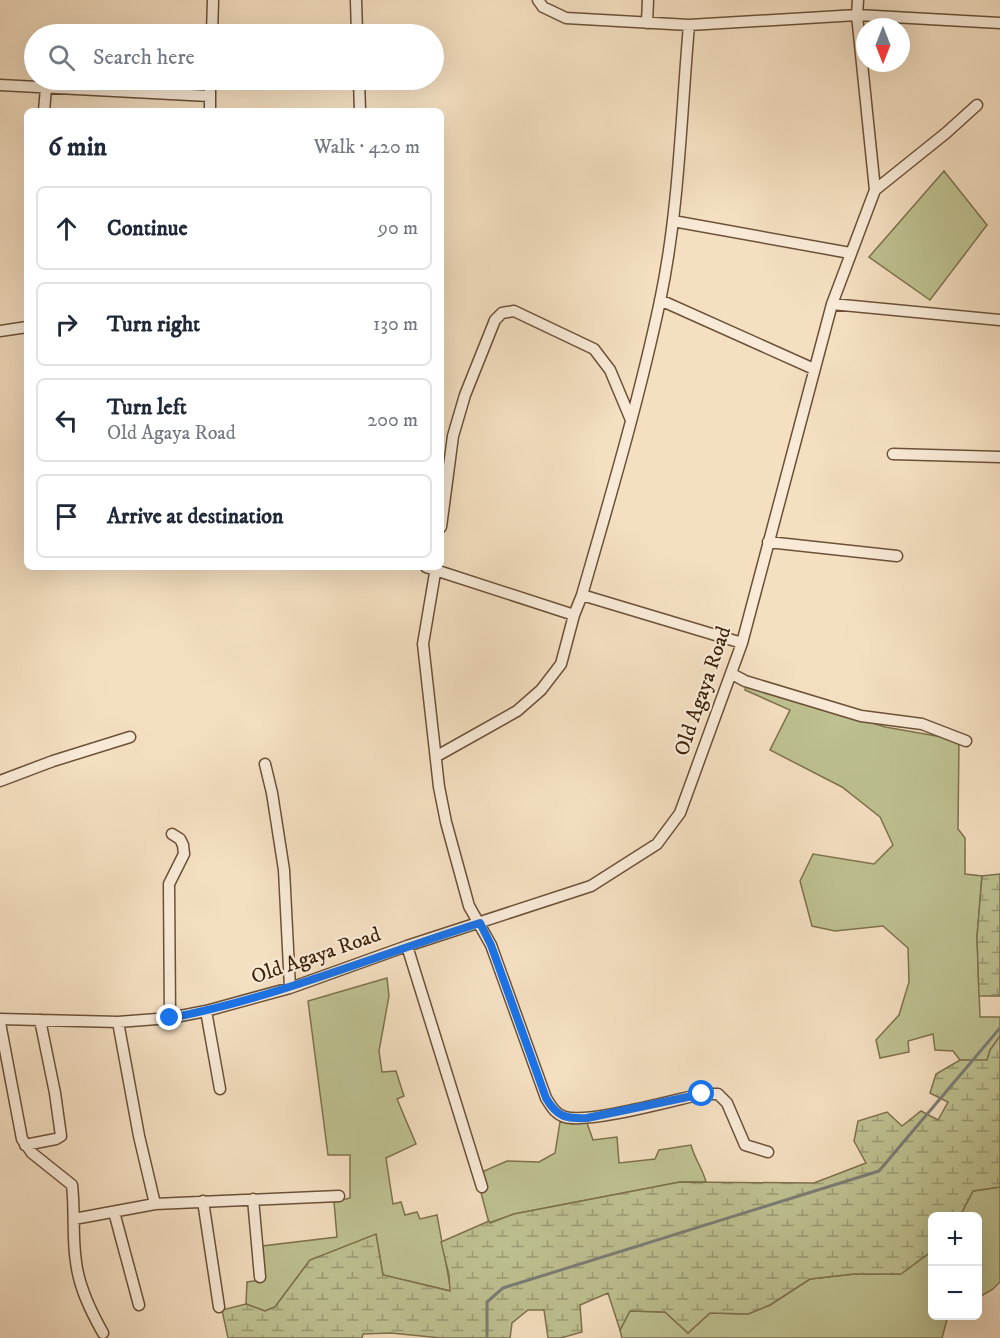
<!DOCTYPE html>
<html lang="en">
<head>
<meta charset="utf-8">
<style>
  :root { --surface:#fff; --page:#f6f6f7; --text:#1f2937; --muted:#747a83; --line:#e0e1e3 }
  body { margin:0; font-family:"IM FELL DW Pica",serif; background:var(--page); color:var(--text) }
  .controls { position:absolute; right:18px; bottom:18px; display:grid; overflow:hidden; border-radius:9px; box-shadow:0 6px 24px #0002 }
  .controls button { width:54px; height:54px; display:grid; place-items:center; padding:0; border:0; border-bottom:2px solid var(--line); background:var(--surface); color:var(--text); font:30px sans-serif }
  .compass { position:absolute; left:856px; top:18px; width:54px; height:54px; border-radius:50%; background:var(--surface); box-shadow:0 6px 24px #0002; rotate:180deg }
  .stop { position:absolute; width:18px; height:18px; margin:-14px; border:4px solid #1a73e8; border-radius:50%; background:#fff }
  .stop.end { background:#1a73e8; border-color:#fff; box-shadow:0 2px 6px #0008 }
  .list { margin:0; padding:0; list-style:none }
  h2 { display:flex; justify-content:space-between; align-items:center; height:78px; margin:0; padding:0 24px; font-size:26px }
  h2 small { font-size:20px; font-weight:400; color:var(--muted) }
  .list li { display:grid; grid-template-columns:39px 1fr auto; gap:18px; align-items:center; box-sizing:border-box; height:84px; margin:0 12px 12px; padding:0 12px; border:2px solid var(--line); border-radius:9px }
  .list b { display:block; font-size:22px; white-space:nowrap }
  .list p { margin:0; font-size:20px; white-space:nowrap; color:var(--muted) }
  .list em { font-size:20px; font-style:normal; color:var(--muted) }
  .icon { flex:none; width:33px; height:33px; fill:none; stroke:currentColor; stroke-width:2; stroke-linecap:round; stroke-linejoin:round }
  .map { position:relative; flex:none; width:1000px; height:1338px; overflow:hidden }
  .search { position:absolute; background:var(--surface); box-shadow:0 6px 24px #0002; left:24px; top:24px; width:420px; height:66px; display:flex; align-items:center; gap:15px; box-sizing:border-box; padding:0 21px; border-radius:33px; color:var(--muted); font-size:22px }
  .panel { position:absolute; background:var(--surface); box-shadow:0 6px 24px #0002; left:24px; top:108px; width:420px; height:462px; border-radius:9px }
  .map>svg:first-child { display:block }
  .grass { fill:#bec191; stroke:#7e724d; stroke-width:1.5 }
  .wetland { fill:url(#wetland-marsh); stroke:#7e724d; stroke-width:1.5 }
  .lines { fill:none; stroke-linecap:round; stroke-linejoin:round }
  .stream { stroke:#7b7d76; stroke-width:3 }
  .street-casing { stroke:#6c5137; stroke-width:13 }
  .street { stroke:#f8ead7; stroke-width:10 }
  .route { stroke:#1a73e8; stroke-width:8 }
  .labels { text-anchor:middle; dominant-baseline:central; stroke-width:4.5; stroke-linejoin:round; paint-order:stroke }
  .street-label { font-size:21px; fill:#3e2209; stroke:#f8ead7 }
</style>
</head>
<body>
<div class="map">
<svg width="1000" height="1338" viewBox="0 0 1000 1338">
  <defs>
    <pattern id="wetland-marsh" width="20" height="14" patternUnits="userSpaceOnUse" patternTransform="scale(1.5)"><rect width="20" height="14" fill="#bec191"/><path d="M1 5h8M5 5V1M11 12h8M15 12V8" fill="none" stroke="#9c9c75"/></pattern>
  </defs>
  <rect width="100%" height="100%" fill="#f4dfc1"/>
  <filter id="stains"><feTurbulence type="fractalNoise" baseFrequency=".00333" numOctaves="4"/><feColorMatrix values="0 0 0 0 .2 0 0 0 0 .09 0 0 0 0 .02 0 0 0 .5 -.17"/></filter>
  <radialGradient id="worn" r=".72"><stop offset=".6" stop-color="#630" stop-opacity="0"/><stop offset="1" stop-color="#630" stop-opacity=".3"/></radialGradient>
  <path class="grass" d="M 944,171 L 987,225 L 930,300 L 869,257 Z
    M 746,686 L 817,705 L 885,727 L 959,740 L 958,829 L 965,838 L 965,874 L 982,876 L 977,937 L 980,1017 L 1000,1017 L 1000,1036 L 990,1050 L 987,1061 L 960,1060 L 953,1051 L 935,1050 L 933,1034 L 908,1041 L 909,1052 L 880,1058 L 876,1040 L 899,1015 L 909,982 L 908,948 L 883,926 L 835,931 L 812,926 L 800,881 L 813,854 L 874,864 L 893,845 L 880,817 L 842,787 L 770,750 L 790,710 L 745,690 Z
    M 387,978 L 389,996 L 379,1051 L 382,1072 L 396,1071 L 404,1096 L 397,1099 L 416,1144 L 386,1158 L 393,1204 L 401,1202 L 405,1215 L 417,1212 L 420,1219 L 437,1215 L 451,1291 L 383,1275 L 376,1235 L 310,1260 L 275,1307 L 265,1311 L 246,1304 L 247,1282 L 262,1280 L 262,1246 L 337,1237 L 334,1202 L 350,1198 L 350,1155 L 328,1155 L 308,1001 Z
    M 560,1122 L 587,1123 L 593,1140 L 617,1137 L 619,1163 L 655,1159 L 659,1150 L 691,1145 C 695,1160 702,1167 706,1182 L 680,1182 L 514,1214 L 489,1223 L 480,1189 L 484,1171 L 507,1161 L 539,1162 L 555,1153 Z
    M 1000,1187 L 1000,1282 L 993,1289 L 978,1298 L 978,1216 L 960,1216 L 973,1191 Z
    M 932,1251 L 932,1316 L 948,1316 L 942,1338 L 622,1338 L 620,1330 L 630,1311 L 665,1312 L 688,1333 L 710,1313 L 748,1314 L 770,1305 L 810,1279 L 854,1274 L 900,1274 Z"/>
  <path class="wetland" d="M 1000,874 L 1000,996 L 979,996 L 977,937 L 982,876 Z
    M 1000,1036 L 1000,1187 L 973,1191 L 960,1216 L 932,1216 L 932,1251 L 901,1274 L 854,1274 L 810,1279 L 770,1305 L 748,1314 L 710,1313 L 688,1333 L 665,1312 L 630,1311 L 620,1330 L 608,1293 L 580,1305 L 582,1332 L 561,1338 L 548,1338 L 544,1310 L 528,1310 L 512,1323 L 510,1338 L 441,1338 L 391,1333 L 363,1334 L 362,1338 L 228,1338 L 222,1310 L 246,1304 L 265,1311 L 275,1307 L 310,1260 L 376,1234 L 383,1275 L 450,1291 L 449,1275 L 441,1242 L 489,1221 L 490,1223 L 514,1214 L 680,1182 L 814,1183 L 866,1163 L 854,1141 L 858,1121 L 887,1112 L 902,1126 L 921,1111 L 938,1120 L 948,1102 L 930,1093 L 936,1074 L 960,1060 L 987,1060 L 990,1050 Z"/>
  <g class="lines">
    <path class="stream" d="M 487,1338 L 487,1302 L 503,1288 L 879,1171 L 1000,1028"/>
    <g class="street-casing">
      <path id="street" d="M 356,0 L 357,34
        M 538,0 L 543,7 L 566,18 L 689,25 L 857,15 L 1000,23
        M 647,23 L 648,0
        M 212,34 L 213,0
        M 359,80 L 360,111
        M 0,85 L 209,96
        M 44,111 L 46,88
        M 210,111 L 210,80
        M 875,190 L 946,133 L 977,105
        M 673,221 L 850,253
        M 660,300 L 814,369
        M 832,304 L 1000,320
        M 0,331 L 27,327
        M 893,454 L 1000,457
        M 441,527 L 453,436 L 465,395 L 495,320 L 502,313 L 514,311 L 594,349 L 610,370 L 631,420
        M 768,542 L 897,556
        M 426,567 L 574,615
        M 436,567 L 423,644 L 439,787 L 446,822 L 469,906 L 491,945 L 546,1098 C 551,1106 555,1114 565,1117 C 588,1124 674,1100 702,1094 L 718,1094 L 727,1103 L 745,1145 L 768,1152
        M 582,595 L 742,643
        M 732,674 L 745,681 L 861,716 L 922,724 L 966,741
        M 437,756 L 517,711 L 541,690 L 561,664 L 574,615 L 582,595 C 610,498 639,400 660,301 C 679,211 681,117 689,25
        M 265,764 L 272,793 L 284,870 L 290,988
        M 0,781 L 53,761 L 130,737
        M 407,946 L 482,1187
        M 206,1011 L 220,1089
        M 170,1018 L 169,884 L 184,854 L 183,845 L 180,839 L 172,834
        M 0,1019 L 118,1022 L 170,1018 L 206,1011 L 290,988 L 407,946 L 591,886 L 657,844 L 680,813 L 742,643 L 832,304 L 875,190 L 857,15 L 858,0
        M 118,1022 L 139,1136 L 155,1204
        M 0,1023 L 22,1139 L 32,1153 L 72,1185 C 75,1210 72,1236 76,1262 C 79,1287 90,1310 103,1333
        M 25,1145 L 56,1139 L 61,1136 L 55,1093 L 40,1020
        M 253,1199 L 260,1277
        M 203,1201 L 219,1307
        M 114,1212 L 139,1305
        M 74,1219 L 155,1204 L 339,1196"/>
    </g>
    <use href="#street" class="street"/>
  </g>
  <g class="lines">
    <path class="route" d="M 170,1018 C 276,998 377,955 480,923 L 491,945 L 546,1098 C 557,1117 566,1119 587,1118 L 702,1094"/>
  </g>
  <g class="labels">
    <g class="street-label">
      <text transform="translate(703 691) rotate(-71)">Old Agaya Road</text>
      <text transform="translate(316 956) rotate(-19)">Old Agaya Road</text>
    </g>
  </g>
  <rect width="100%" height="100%" filter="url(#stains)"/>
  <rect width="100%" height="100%" fill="url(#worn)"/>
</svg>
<div class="controls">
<button>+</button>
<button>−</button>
</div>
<svg class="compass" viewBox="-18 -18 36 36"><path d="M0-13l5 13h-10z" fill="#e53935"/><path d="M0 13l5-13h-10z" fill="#747a83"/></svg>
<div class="stop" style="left:702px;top:1094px"></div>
<div class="stop end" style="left:170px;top:1018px"></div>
<div class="search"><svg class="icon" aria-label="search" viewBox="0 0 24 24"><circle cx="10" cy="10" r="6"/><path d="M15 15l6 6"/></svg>Search here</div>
<section class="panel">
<h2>6 min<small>Walk · 420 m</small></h2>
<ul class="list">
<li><svg class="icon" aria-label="ahead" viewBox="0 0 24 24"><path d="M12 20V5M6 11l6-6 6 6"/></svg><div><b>Continue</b></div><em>90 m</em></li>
<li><svg class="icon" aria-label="right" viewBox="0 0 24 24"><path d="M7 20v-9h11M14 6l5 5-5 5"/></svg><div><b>Turn right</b></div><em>130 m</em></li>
<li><svg class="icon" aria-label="left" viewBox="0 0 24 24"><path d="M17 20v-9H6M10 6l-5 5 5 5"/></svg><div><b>Turn left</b><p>Old Agaya Road</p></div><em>200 m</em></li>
<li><svg class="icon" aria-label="arrive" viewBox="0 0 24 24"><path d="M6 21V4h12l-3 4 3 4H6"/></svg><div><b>Arrive at destination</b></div></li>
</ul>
</section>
</div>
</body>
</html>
